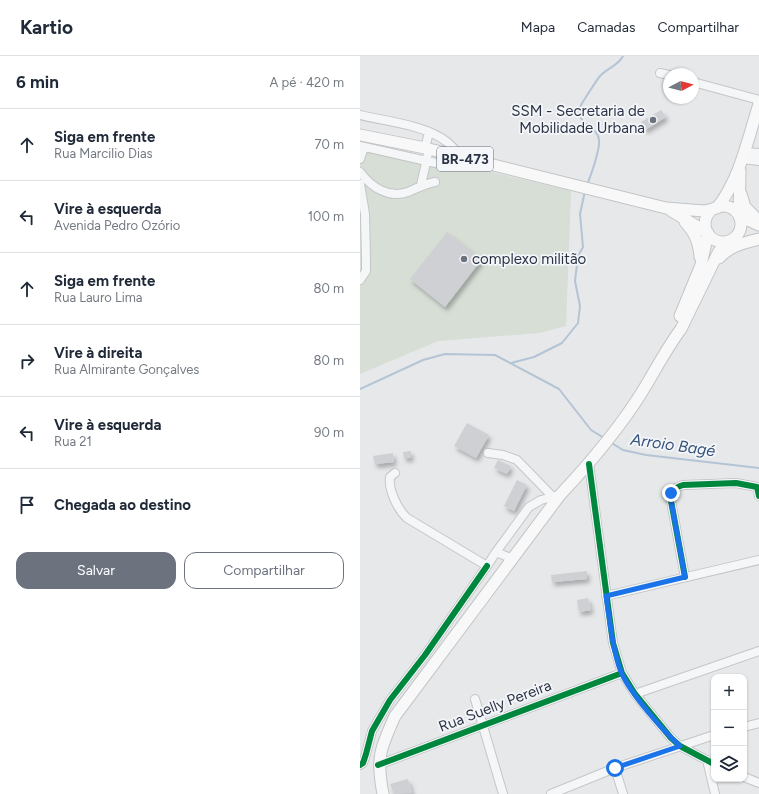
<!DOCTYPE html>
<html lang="pt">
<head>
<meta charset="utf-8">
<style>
  :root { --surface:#fff; --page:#f6f6f7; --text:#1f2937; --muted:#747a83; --line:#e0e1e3; --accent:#6c737f }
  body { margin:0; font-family:Figtree,sans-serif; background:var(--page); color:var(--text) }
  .controls { position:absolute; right:12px; bottom:12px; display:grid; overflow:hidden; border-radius:8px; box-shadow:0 1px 3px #0004 }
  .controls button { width:36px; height:36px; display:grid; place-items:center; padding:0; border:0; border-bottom:1px solid var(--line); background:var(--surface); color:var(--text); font:20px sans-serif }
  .compass { position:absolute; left:303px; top:12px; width:36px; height:36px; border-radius:50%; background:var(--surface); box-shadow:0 1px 3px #0004; rotate:83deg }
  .stop { position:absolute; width:12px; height:12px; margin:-9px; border:3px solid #1a73e8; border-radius:50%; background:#fff }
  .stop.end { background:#1a73e8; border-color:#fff; box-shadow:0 1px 4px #0008 }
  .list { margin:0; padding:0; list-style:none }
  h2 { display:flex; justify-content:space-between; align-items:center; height:52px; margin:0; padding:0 16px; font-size:17px }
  h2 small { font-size:13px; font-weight:400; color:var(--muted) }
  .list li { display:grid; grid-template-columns:26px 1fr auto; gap:12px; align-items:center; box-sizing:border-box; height:72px; padding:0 16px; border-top:1px solid var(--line) }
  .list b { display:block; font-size:15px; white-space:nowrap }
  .list p { margin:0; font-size:13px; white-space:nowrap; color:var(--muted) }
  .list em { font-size:13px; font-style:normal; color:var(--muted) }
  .actions { display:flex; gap:8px; padding:12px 16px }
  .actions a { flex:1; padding:9px 0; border:1px solid var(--accent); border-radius:12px; text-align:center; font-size:14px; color:var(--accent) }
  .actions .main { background:var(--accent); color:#fff }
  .icon { flex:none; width:22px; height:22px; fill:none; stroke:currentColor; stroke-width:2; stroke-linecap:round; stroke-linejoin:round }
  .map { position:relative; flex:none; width:399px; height:738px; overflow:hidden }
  header { display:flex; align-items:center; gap:24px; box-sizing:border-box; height:56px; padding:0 20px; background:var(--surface); border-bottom:1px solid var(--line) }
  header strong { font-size:19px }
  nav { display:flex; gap:22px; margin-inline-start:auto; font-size:14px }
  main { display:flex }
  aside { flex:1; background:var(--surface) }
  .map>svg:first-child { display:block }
  .green { fill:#d6ded6 }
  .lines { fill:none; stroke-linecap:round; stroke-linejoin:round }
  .stream { stroke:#b4c4d5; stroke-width:2 }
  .building { fill:#ced0d3; filter:url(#shadow) }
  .minor-casing { stroke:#c4c6c8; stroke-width:10 }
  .major-casing { stroke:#c2c5c8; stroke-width:13 }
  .minor { stroke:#f5f6f7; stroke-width:8 }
  .major { stroke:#f8f8f8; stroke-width:11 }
  .cycleway-casing { stroke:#f4f6f9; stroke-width:8 }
  .cycleway { stroke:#00873e; stroke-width:6 }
  .route { stroke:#1a73e8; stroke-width:5 }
  .poi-dot { fill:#6c737f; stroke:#f4f6f9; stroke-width:1.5 }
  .labels { text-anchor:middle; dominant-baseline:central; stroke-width:3.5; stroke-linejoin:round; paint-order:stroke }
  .shield { fill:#f4f6f9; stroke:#676e7b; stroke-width:1 }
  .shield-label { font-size:14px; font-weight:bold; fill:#2b3445 }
  .poi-label { font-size:15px; fill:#2b3445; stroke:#f4f6f9; text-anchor:end }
  .street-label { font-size:15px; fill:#2b3445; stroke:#f4f6f9 }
  .water-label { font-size:16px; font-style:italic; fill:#34527a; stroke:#f4f6f9 }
</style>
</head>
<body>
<header>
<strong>Kartio</strong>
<nav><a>Mapa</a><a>Camadas</a><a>Compartilhar</a></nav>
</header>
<main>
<aside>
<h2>6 min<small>A pé · 420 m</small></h2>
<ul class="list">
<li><svg class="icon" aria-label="ahead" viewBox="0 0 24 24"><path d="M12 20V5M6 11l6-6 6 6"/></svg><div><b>Siga em frente</b><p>Rua Marcilio Dias</p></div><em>70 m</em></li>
<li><svg class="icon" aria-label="left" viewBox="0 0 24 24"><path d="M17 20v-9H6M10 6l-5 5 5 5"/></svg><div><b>Vire à esquerda</b><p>Avenida Pedro Ozório</p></div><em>100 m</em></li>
<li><svg class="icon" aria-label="ahead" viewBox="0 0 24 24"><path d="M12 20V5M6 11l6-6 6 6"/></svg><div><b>Siga em frente</b><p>Rua Lauro Lima</p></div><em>80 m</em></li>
<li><svg class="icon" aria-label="right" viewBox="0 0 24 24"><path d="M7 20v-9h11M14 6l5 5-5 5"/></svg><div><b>Vire à direita</b><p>Rua Almirante Gonçalves</p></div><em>80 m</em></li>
<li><svg class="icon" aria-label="left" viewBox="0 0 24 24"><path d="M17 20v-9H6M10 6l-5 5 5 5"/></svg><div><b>Vire à esquerda</b><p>Rua 21</p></div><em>90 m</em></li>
<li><svg class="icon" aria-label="arrive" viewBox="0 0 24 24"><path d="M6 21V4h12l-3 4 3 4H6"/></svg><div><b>Chegada ao destino</b></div></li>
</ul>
<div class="actions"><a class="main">Salvar</a><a>Compartilhar</a></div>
</aside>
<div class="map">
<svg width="399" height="738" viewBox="0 0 399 738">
  <defs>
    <filter id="shadow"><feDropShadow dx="2.5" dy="4" stdDeviation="2" flood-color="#0004"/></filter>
  </defs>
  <rect width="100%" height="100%" fill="#e6e8ea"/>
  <path class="green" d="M 0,85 L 211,135 L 206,270 L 179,277 L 78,285 L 0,318 Z"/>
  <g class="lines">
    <path class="stream" d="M 227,129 C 231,119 240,94 239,84 C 238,69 213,69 221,49 C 222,47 238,22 240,20 C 247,12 258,10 263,0
      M 151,307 L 174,301 L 202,287 L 218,267 L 220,250 L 215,225 L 218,200 L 223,191 L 220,158 L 225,135
      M 0,333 L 63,304 L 85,298 L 135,299 L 199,333 L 231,374 L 244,382
      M 250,386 L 263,394 L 286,399 L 399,412"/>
  </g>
  <path class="building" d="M 301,54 L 306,61 L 285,74 L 281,66 Z
    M 87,176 L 122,203 L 85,251 L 50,223 Z
    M 107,367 L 129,379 L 116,402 L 94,390 Z
    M 51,395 L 51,402 L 44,402 L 43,396 Z
    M 33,397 L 34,406 L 15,408 L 13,400 Z
    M 138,404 L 151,410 L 147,418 L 134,412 Z
    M 157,424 L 167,429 L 154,455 L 144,450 Z
    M 227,515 L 227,523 L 192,526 L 191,519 Z
    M 228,542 L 231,554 L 219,556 L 217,544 Z
    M 48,723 L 52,737 L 34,738 L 30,728 Z"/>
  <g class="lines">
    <g class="minor-casing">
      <path id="minor" d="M 300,17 L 309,19
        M 333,26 L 399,44
        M 0,59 C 25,65 66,69 87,86 C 92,90 97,96 102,101
        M 0,90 L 80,108
        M 65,92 L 69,76
        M 384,96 L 399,97
        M 0,103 L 4,91
        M 381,103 L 399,105
        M 0,116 C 11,131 29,143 48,136 C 57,132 65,128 75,126
        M 0,128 L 5,158 L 6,204 L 6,215 L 0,224
        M 61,129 L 69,93
        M 128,397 L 143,399 L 157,404 L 193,441
        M 229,408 L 253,587 L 262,617 L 275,638 L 311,682 L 320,690 L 354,708
        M 35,417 L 30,421 C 28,434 38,454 47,462 L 127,510 L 136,496 L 153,503
        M 136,496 L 169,451 L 181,444 L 200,439
        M 325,521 L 311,445 C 311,435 314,432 323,429 L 376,427 L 397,431 L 399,440
        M 246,540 L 399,504
        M 275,638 L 399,595
        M 115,643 L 143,738
        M 384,671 L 399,667
        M 347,704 L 355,738
        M 0,709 L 3,707 L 6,698 L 12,675 L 30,644 L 65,599 L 127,510
        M 18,709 L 262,617
        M 255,712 L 263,738
        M 384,721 L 399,727
        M 191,738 L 255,712 L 354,679"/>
    </g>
    <g class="major-casing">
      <path id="major" d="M 0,79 L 65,92 L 306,152 L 344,155 L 357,152 C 380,123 388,82 399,48
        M 380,115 L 379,160 L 399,169
        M 381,138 L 385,151 L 399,165
        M345 168a18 18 0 1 1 36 0a18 18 0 1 1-36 0Z
        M 310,154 L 348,177 L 341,209 L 320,260
        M 325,166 C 335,177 339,186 340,201
        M 359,202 C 370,190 383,187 399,183
        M 23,738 C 16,702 20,693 35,660 L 200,439 C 230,407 259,373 282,336 C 295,315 306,293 321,273 L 358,197 L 366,186"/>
    </g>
    <use href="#minor" class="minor"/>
    <use href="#major" class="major"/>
    <g class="cycleway-casing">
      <path id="cycleway" d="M 229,408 L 253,587 L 262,617 L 275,638 L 311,682 L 320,690 L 354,708
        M 325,521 L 311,445 C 311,435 314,432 323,429 L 376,427 L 397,431 L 399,440
        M 0,709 L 3,707 L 6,698 L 12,675 L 30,644 L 65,599 L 127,510
        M 18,709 L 262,617"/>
    </g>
    <use href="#cycleway" class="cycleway"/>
  </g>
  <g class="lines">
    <path class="route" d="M 255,712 L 320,690 C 303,675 270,637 261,616 C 252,592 250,565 246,540 L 325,521 L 311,444 L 311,437"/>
  </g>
  <g class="poi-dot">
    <circle cx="293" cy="64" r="4"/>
    <circle cx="104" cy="203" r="4"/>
  </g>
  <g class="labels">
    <rect class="shield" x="77" y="91" width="56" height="24" rx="3"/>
    <g class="shield-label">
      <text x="105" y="103">BR-473</text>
    </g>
    <g class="poi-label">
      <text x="285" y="55">SSM - Secretaria de<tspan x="285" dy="17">Mobilidade Urbana</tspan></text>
      <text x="112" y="203" text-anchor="start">complexo militão</text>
    </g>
    <g class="street-label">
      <text transform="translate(135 650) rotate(-21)">Rua Suelly Pereira</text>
    </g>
    <g class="water-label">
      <text transform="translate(313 389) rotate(8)">Arroio Bagé</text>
    </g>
  </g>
</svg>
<div class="controls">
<button>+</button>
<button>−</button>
<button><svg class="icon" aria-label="layers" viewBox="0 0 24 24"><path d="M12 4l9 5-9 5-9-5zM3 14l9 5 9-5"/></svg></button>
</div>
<svg class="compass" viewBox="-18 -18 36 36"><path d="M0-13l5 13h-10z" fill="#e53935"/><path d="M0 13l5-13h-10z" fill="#747a83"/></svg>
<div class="stop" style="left:255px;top:712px"></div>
<div class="stop end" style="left:311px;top:437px"></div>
</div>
</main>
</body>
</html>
